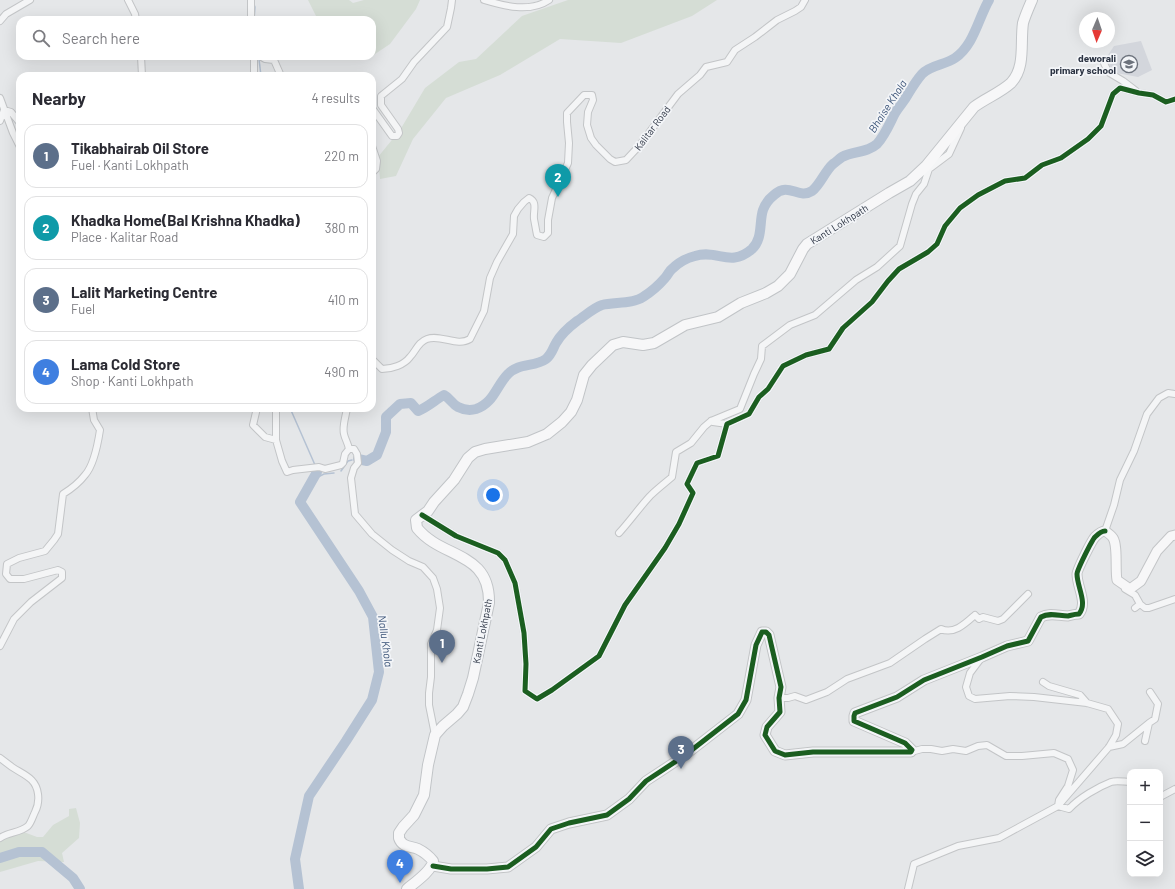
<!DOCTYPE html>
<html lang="en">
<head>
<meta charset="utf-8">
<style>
  :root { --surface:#fff; --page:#f2f2f3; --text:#2b2b33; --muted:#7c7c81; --line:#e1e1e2; --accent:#6c727c }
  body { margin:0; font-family:Barlow,sans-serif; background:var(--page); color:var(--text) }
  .controls { position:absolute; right:12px; bottom:12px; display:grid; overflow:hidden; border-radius:8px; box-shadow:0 4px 16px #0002 }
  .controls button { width:36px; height:36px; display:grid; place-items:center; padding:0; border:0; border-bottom:1px solid var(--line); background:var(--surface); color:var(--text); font:20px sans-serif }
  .compass { position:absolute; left:1079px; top:12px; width:36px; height:36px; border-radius:50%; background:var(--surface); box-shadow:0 4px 16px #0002; rotate:182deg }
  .you { position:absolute; left:493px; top:495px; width:14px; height:14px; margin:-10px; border:3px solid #fff; border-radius:50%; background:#1a73e8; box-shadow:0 0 0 6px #1a73e833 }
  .badge { display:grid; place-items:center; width:26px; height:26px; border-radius:50%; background:var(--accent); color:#fff; font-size:13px; font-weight:700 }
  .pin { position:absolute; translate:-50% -33px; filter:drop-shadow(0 1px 2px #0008) }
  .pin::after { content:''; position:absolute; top:21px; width:14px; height:12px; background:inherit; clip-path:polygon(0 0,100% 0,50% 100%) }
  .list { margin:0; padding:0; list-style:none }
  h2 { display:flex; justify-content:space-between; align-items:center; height:52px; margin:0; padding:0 16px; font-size:17px }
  h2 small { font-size:13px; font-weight:400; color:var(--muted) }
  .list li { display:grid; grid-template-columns:26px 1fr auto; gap:12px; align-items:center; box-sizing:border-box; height:64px; margin:0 8px 8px; padding:0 8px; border:1px solid var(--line); border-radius:12px }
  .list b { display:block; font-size:15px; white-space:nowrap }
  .list p { margin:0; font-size:13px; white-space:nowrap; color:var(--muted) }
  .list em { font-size:13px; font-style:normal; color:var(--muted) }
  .icon { flex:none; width:22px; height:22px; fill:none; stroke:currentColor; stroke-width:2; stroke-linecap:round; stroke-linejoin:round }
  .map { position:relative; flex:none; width:1175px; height:889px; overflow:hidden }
  .search { position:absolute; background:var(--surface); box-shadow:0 4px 16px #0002; left:16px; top:16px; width:360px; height:44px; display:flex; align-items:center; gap:10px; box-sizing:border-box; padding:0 14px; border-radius:12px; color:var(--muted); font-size:15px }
  .panel { position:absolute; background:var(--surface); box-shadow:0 4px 16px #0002; left:16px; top:72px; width:360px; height:340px; border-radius:12px }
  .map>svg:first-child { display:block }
  .built { fill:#d3d6dc }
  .green { fill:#d5ddd5 }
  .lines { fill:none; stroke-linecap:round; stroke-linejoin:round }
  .stream { stroke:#b5c2d3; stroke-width:1.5 }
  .river { stroke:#b5c2d3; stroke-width:10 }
  .street-casing { stroke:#c3c5c7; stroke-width:8 }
  .secondary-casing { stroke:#c3c5c7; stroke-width:11 }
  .primary-casing { stroke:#c1c4c7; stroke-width:12 }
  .street { stroke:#f4f5f6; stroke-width:6 }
  .secondary { stroke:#f7f7f8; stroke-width:9 }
  .primary { stroke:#f7f7f8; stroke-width:10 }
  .cycleway-casing { stroke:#f3f5f8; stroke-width:8 }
  .cycleway { stroke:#1b5e20; stroke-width:5 }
  .labels { text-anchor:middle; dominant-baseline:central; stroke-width:3.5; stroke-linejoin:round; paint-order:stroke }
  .poi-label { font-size:10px; font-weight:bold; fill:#2b3342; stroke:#f3f5f8; text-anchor:end }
  .street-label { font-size:10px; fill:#2b3342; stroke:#f3f5f8 }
  .water-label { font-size:11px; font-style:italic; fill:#375075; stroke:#f3f5f8 }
</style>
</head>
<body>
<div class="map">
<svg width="1175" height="889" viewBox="0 0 1175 889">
  <rect width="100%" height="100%" fill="#e5e7e9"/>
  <path class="built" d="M 1141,41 L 1152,70 L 1138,77 L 1111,72 L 1106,58 L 1114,46 Z"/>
  <path class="green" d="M 308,0 L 349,0 L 353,3 L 364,0 L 420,0 L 416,9 L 390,44 L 372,56 L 372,20 L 318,20 Z
    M 568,0 L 717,0 L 692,16 L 621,43 L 560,39 L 500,75 L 446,98 L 413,139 L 396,176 L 380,179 L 378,157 L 400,130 L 425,88 L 459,62 L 476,59 L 522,16 Z
    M 76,808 L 80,823 L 79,838 L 62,853 L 64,862 L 38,861 L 0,872 L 0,834 L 11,830 L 11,834 L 21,831 L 37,837 L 43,837 L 53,825 L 69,816 L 69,809 Z"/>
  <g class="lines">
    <path class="stream" d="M 253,2 L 255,7 L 254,20
      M 259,59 L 261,76
      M 290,408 L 315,465
      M 341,471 L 348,461 L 352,460
      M 312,480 L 324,474 L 334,473"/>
    <path class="river" d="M 358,459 L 367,461 L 377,455 L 386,432 L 386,417 L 400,404 L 411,403 L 418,411 C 428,407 435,400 444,395 C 450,398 452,404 458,407 C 464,410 469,411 476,409 C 494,403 496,386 508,374 C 518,363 535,367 546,359 C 552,354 553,348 556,343 C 561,334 569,327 577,321 C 585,316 593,308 602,305 C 614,302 633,304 643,297 C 651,292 659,285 665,278 C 668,275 669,271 672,269 C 678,263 687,258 695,256 C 718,249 730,268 752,249 C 763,239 759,222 763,210 C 765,204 769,199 774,195 C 789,181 798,200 812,191 C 820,185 825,171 833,164 C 836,162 839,159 842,157 C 853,151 867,153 877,144 C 885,135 889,125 894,115 C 897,109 901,105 905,99 C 910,91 915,82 922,74 C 930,65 945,65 955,58 C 974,45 978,19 989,0
      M 0,858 L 19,852 L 42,852 L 73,878 L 80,889
      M 299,889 L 295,859 L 309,796 L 346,741 L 372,700 L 379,672 L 373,617 L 359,591 L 300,502 L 317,472"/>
    <g class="street-casing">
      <path id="street" d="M 128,0 L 135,14 L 136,20
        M 251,0 L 251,20
        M 484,0 C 504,6 530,13 549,0
        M 0,21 L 6,14 L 30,0
        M 141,56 L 142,76
        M 260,56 L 265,59 L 274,60 L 281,76
        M 1104,63 L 1108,72 L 1123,81 L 1136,91
        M 254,76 L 254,56
        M 0,98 L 13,133 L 20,147
        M 372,108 L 392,136 L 397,136 L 399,133 L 398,129 L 381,105 L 381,96 L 402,79 L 414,62 L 447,27 L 451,8 L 452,0
        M 0,121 L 4,110 L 11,112 L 20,123
        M 372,146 L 377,161 L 376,169 L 372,173
        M 372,359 L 382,369 C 392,369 404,365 410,357 C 416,351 418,342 427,339 C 441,334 457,347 470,339 L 484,311 L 490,278 L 497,262 L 513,234 L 514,216 L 518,209 L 524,202 L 529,198 C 538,202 533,211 534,219 C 535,224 536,230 537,235 L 544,237 L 548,233 L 548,220 L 552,198 L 568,163 L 569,143 L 567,122 L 567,113 L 584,95 L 592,95 L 593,100 L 588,112 L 587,125 L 591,138 L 596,145 L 610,159 L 615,162 L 626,160 L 640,145 L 678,94 L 700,75 L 706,67 L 727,62 L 735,50 L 755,37 L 777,20 L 795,11 L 801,7 L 805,0
        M 257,408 L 253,425 L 265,437 L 276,440
        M 276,408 L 276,440 L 282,461 L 287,472 L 293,470 L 319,467 L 325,469 L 341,465 L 343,463 L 345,454 L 349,449 C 348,443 345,439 344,434 C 342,426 346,416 347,408
        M 711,421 L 713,422 L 727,424
        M 349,449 L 354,449 L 357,454 L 358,463 L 354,468 L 351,478 L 355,514 L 372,534 L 392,550 L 409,561 L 423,567 L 433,578 L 437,589 L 440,608 L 437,630 L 431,644 L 431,677 L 429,693 L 429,705 L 435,735
        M 422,515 L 456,536 L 498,553 L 505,560 L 515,583 L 524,633 L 526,664 L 525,691 L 537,699 L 552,690 L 599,656 L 625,605 L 665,548 L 679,524 L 693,493 L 687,484 L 697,463 L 718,456 L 727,424 L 749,414 L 759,397 L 768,389 L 783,366 L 806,355 L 829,349 L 843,328 L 872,302 L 888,281 L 899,269 L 928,252 L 937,244 L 945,226 L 960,208 L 978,195 L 1005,181 L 1025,178 L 1042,165 L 1061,158 L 1088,139 L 1101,126 L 1113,94 L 1120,88 L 1139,93 L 1153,95 L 1166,102 L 1175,99
        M 1105,531 L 1114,505 L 1120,480 L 1134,451 L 1147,414 L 1159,398 L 1168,393 L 1175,394
        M 619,533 C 630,521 639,508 650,496 C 657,489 665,483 672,477 L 676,452 L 691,443 L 704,427 L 711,421 L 740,409 L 754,374 L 761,359 L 762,346 L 790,325 L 815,315 L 856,280 L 877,267 L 900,246 L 912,204 L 916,194 L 924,184 L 929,169 L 949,154 L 961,128
        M 1125,589 L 1135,595 L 1140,604 L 1135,608
        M 1140,604 L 1145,608 L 1149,608 L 1175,599
        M 0,646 L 14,619 L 31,602 L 62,578 L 62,572 L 58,570 L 24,579 L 10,579 L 6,574 L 7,564 L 19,558 L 45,551 L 54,540 L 58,534 L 63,494 C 71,489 79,483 85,475 C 94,465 98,443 100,430 L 94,420 L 92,408
        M 1043,682 L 1049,686 L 1080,695 L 1087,703
        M 779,698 L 788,698 L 795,696 L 806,700 L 827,692 L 847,679 L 890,663 L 925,639 L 941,629 C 954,635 966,623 975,615 L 979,619 L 983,617 L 998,621 L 1003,619 L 1028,594
        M 1149,723 L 1155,719 L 1158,704 L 1150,692
        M 1109,747 L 1123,744 L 1149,723 L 1145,741
        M 911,752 L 922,749 L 931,749 L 942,751 L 953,749 L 966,751 L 978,746 L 987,745 L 1006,756 L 1022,756 L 1054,753 L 1068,759 L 1073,770 L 1068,786 L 1059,800 L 1058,806 L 1069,809 C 1079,798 1098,787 1111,782 C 1117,780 1124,782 1130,782
        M 0,758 C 4,761 8,764 12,767 C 24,775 36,778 38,794 C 39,801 38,806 35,812 C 33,816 31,823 28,826 C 20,833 8,832 0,838
        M 1160,797 L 1175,789
        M 908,889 L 914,864 L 958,846 L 999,838 L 1058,806 L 1109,747 L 1116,735 L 1118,724 L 1108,709 L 1087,703 L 1034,697 L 1010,696 L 975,699 L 969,696 L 966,687 L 970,673 L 982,657"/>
    </g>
    <g class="secondary-casing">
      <path id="secondary" d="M 433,866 L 451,869 L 487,869 L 508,867 L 536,847 L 551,829 L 569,823 L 607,815 L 629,799 L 646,781 L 684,756 L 738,714 L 746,700 L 756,645 L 762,632 L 766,632 L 769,635 L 781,687 L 779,698 L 780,712 L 767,727 L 765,735 L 775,751 L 785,755 L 813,752 L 911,752 L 912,750 L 905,743 L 854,721 L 854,716 L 855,713 L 897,697 L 924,680 L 982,657 L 1007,646 L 1028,641 L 1041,617 C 1050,612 1059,616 1068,616 C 1072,615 1075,614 1079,614 C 1088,603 1077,587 1077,574 C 1077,570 1092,540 1095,537 C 1098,534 1101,531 1105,531 C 1108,533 1111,535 1113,538 C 1118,546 1115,570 1117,580 L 1130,589 L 1141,581 L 1157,551 L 1171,536 L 1175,535"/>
    </g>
    <g class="primary-casing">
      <path id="primary" d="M 407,889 C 414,883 432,871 433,861 C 429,856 424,852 418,849 C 410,846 402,847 399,838 L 399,833 L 403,827 L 414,815 L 424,795 L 428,765 L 435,735 L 443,726 L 457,714 L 463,707 L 468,694 L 473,678 L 489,603 C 490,551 442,559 417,528 L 416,520 L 428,511 L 434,502 L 454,480 L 468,458 L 475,452 L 485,449 L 528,442 L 547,434 L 562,422 L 571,412 L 577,400 L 584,375 L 592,365 L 613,345 L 623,342 L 643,345 L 654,343 L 685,325 L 718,317 L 741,303 L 766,293 L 778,286 L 790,274 L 803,249 L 807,244 L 889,193 L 910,181 L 926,166 L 974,107 C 986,98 1000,93 1011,83 C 1026,67 1020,43 1023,23 C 1025,16 1029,7 1032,0"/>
    </g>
    <use href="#street" class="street"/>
    <use href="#secondary" class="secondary"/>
    <use href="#primary" class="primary"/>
    <g class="cycleway-casing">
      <path id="cycleway" d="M 422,515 L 456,536 L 498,553 L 505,560 L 515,583 L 524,633 L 526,664 L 525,691 L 537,699 L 552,690 L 599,656 L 625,605 L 665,548 L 679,524 L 693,493 L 687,484 L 697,463 L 718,456 L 727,424 L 749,414 L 759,397 L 768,389 L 783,366 L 806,355 L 829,349 L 843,328 L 872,302 L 888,281 L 899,269 L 928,252 L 937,244 L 945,226 L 960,208 L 978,195 L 1005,181 L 1025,178 L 1042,165 L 1061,158 L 1088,139 L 1101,126 L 1113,94 L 1120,88 L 1139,93 L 1153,95 L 1166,102 L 1175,99
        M 433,866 L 451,869 L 487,869 L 508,867 L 536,847 L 551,829 L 569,823 L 607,815 L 629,799 L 646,781 L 684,756 L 738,714 L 746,700 L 756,645 L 762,632 L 766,632 L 769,635 L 781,687 L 779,698 L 780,712 L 767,727 L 765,735 L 775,751 L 785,755 L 813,752 L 911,752 L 912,750 L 905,743 L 854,721 L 854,716 L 855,713 L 897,697 L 924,680 L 982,657 L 1007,646 L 1028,641 L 1041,617 C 1050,612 1059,616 1068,616 C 1072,615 1075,614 1079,614 C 1088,603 1077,587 1077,574 C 1077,570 1092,540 1095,537 C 1098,534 1101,531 1105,531"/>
    </g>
    <use href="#cycleway" class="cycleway"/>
  </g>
  <defs>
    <g id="school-ring" transform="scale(0.9)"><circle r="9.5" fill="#f3f5f8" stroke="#6c727c" stroke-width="1.5"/><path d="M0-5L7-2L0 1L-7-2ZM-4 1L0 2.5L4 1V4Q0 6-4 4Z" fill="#6c727c"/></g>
  </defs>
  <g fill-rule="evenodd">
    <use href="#school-ring" x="1129" y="64"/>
  </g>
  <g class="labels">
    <g class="poi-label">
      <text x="1116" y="58">deworali<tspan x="1116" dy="12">primary school</tspan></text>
    </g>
    <g class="street-label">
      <text transform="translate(652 128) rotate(-53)">Kalitar Road</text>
      <text transform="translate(839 224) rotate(-32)">Kanti Lokhpath</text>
      <text transform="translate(482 631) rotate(-79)">Kanti Lokhpath</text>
    </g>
    <g class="water-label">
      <text transform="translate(887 106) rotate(-57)">Bhaise Khola</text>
      <text transform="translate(386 641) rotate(82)">Nallu Khola</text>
    </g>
  </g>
</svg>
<div class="controls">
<button>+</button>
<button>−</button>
<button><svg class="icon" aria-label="layers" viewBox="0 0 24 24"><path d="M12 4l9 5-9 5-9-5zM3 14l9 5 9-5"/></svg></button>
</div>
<svg class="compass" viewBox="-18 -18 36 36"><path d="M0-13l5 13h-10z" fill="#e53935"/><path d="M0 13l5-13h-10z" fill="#7c7c81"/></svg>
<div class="you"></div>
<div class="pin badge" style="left:442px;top:663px;background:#5c6f8a">1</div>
<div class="pin badge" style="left:558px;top:197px;background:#0f9aa8">2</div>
<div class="pin badge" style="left:681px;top:769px;background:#5c6f8a">3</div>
<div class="pin badge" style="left:400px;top:883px;background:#3f7fe0">4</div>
<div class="search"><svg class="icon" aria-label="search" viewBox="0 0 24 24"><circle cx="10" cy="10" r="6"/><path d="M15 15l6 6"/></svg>Search here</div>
<section class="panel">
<h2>Nearby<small>4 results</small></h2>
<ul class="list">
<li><span class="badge" style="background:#5c6f8a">1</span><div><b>Tikabhairab Oil Store</b><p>Fuel · Kanti Lokhpath</p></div><em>220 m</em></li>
<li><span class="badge" style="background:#0f9aa8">2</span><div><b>Khadka Home(Bal Krishna Khadka)</b><p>Place · Kalitar Road</p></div><em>380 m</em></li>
<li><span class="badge" style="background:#5c6f8a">3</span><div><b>Lalit Marketing Centre</b><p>Fuel</p></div><em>410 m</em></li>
<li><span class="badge" style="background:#3f7fe0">4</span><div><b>Lama Cold Store</b><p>Shop · Kanti Lokhpath</p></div><em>490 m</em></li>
</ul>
</section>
</div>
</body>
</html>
